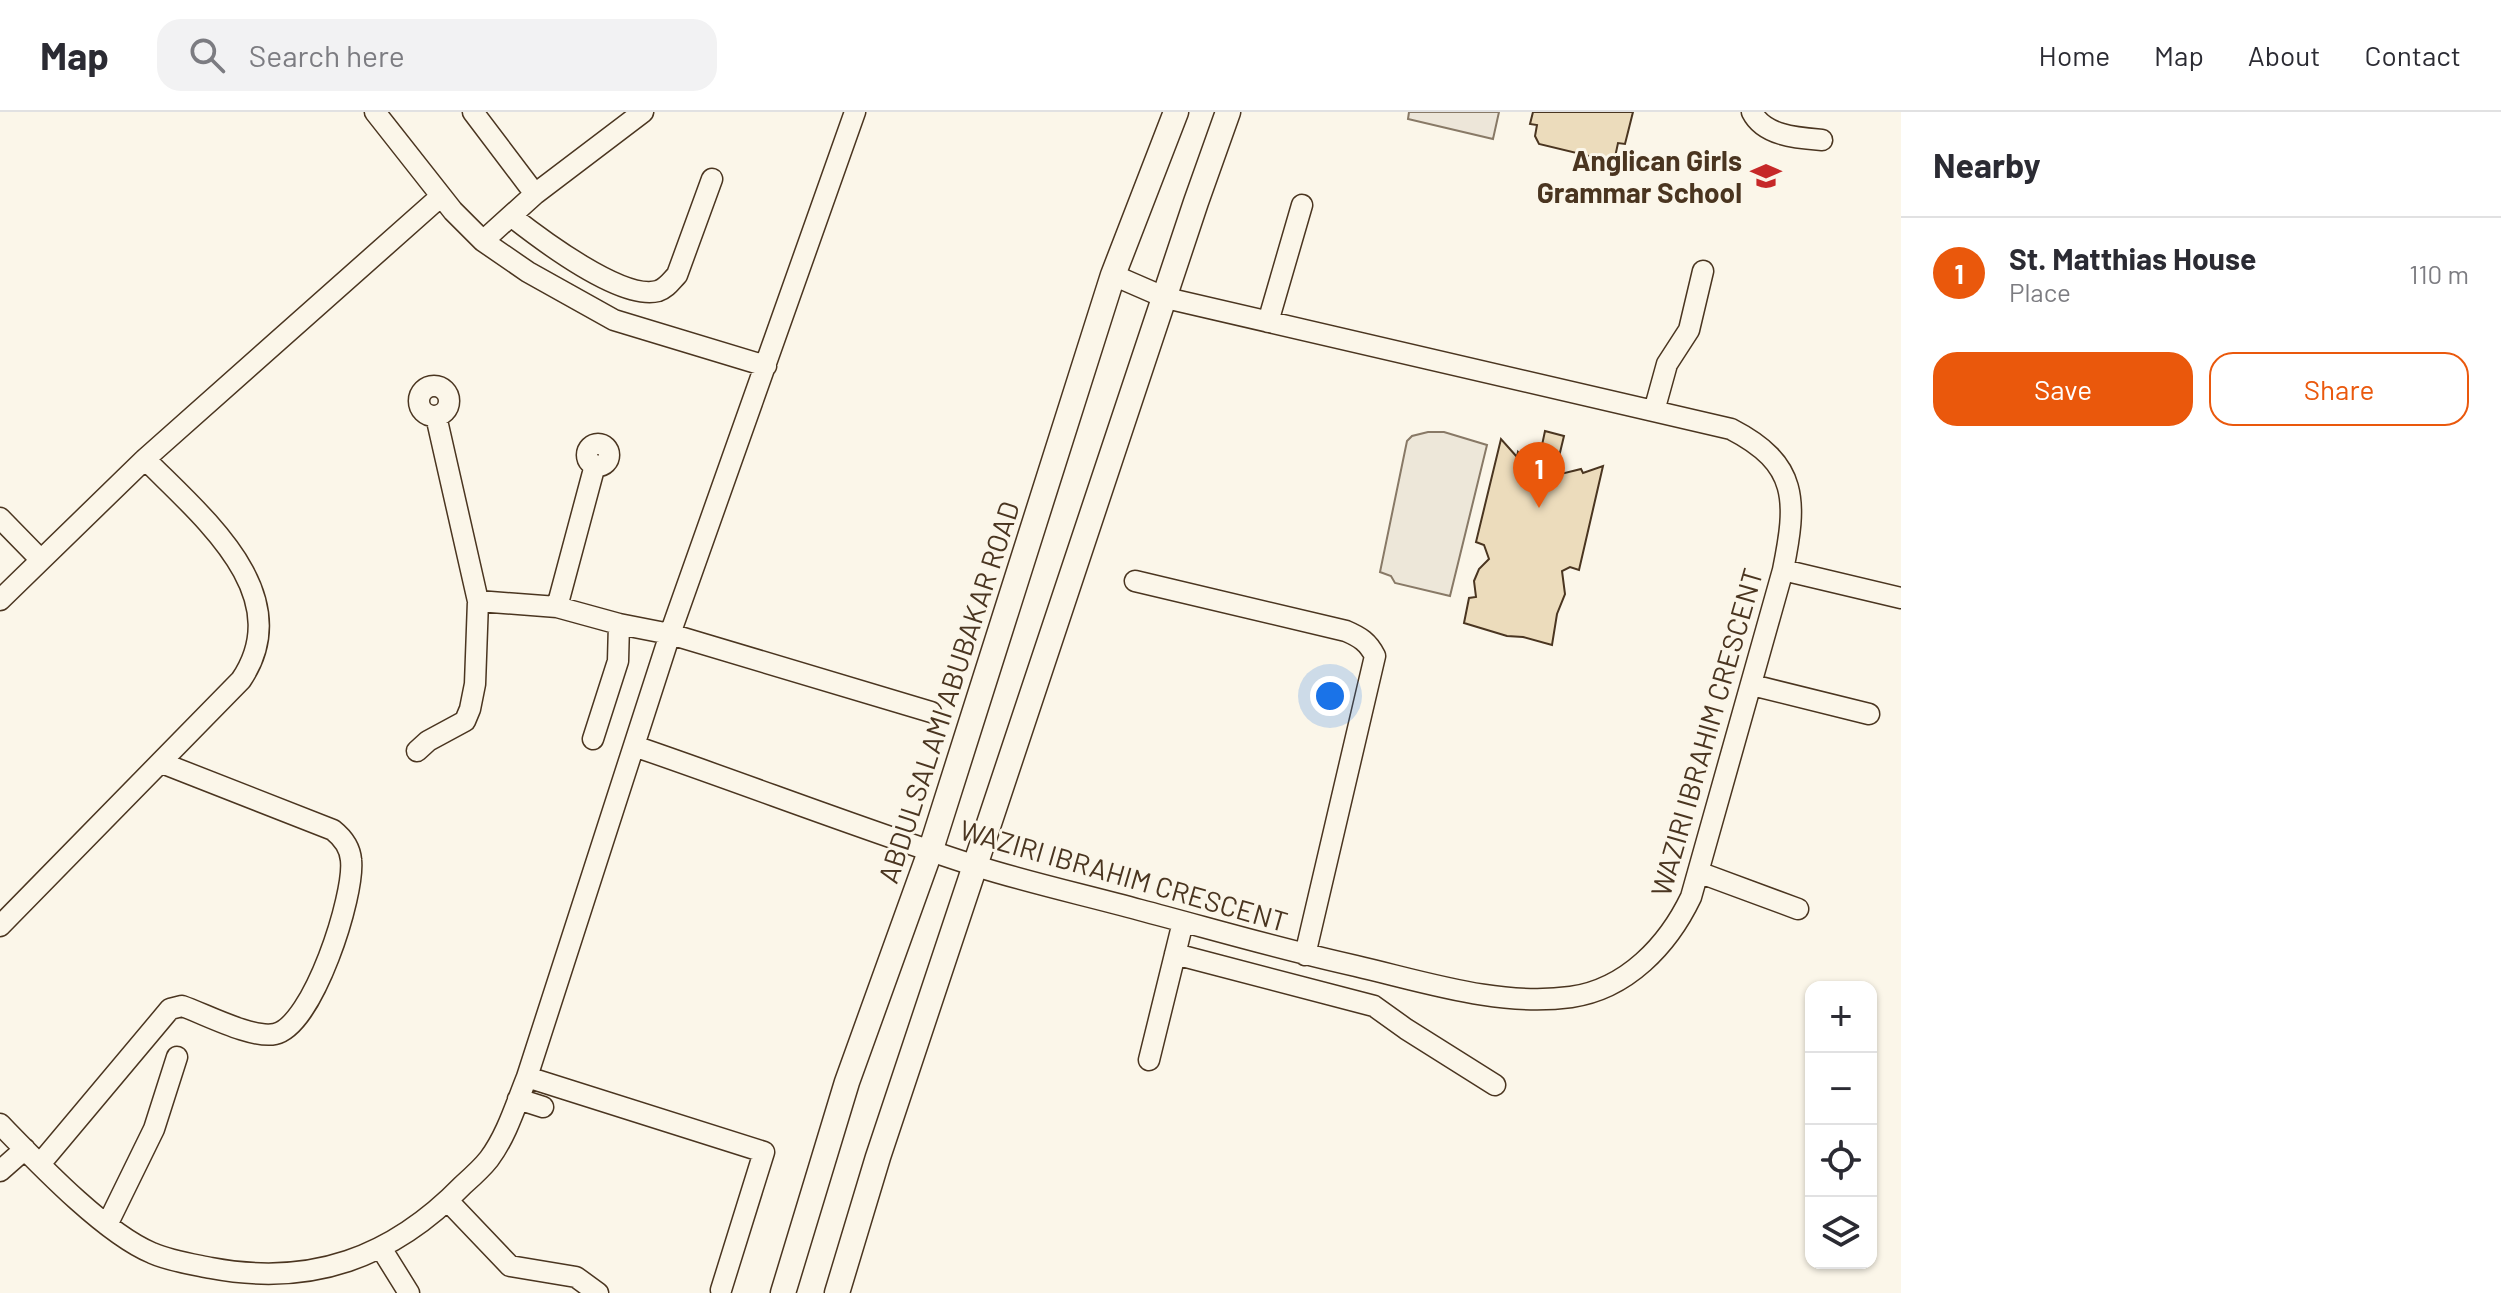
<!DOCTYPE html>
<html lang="en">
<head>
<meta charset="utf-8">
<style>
  :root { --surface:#fff; --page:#f2f2f3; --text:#2b2b33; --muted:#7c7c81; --line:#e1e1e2; --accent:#ea580c }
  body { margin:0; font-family:Barlow,sans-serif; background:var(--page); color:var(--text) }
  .controls { position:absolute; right:24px; bottom:24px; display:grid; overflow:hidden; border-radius:16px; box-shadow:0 2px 6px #0004 }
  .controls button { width:72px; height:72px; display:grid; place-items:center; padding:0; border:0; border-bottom:2px solid var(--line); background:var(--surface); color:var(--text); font:40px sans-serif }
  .you { position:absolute; left:1330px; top:584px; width:28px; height:28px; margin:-20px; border:6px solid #fff; border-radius:50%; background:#1a73e8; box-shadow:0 0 0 12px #1a73e833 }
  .badge { display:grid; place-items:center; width:52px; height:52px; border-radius:50%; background:var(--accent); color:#fff; font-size:26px; font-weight:700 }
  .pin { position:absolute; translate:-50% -66px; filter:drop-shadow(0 2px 4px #0008) }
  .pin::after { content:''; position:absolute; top:42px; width:28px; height:24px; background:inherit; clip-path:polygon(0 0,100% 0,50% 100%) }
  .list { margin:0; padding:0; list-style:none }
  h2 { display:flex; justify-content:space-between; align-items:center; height:104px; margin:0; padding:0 32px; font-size:34px }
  h2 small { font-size:26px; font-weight:400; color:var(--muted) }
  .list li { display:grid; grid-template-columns:52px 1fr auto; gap:24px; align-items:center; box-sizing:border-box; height:112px; padding:0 32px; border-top:2px solid var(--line) }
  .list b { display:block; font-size:30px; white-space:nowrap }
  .list p { margin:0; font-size:26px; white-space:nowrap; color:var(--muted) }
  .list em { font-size:26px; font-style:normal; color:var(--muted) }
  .actions { display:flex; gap:16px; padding:24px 32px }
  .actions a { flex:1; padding:18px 0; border:2px solid var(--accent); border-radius:24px; text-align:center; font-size:28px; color:var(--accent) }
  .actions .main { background:var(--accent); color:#fff }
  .icon { flex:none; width:44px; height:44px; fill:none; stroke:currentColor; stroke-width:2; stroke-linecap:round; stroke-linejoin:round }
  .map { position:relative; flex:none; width:1901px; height:1181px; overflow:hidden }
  header { display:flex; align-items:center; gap:48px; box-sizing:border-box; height:112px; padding:0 40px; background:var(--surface); border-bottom:2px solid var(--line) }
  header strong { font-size:38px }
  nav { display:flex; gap:44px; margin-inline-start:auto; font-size:28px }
  .search { width:560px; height:72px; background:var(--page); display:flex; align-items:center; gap:20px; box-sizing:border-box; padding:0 28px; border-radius:24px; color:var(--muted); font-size:30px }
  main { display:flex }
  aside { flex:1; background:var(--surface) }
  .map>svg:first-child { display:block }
  .green { fill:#ede6d9; stroke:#887966; stroke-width:2 }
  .parking { fill:#ede7d9; stroke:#887966; stroke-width:2 }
  .building { fill:#ecdcbc; stroke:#4a3520; stroke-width:2 }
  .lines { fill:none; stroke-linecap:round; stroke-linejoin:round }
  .minor-casing { stroke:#4a3520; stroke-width:23 }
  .major-casing { stroke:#4a3520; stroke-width:27 }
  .minor { stroke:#fbf6e9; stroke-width:20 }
  .major { stroke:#fbf6e9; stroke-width:24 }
  .labels { text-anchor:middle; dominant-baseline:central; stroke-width:6; stroke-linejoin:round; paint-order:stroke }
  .poi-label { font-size:28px; font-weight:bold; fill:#4a3520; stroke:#fbf6e9; text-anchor:end }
  .street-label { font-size:28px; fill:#4a3520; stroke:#fbf6e9 }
</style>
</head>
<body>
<header>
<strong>Map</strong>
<div class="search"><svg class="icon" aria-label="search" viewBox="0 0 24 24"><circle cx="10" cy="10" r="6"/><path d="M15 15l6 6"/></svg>Search here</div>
<nav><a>Home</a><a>Map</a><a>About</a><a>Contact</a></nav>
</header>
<main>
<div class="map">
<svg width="1901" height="1181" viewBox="0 0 1901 1181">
  <rect width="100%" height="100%" fill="#fbf6e9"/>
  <path class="green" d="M 1409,0 L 1499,0 L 1493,27 L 1408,7 Z"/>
  <path class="parking" d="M 1428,320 L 1444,320 L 1487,333 L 1450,484 L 1395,471 L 1391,464 L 1380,460 L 1407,329 L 1412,324 Z"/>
  <path class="building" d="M 1533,0 L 1633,0 L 1625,32 L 1618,31 L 1614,50 L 1539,32 L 1535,24 L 1537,13 L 1530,12 Z
    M 1545,319 L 1564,324 L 1556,357 L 1561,362 L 1581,357 L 1583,361 L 1603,354 L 1579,458 L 1570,455 L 1562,459 L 1565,482 L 1557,502 L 1552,533 L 1523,525 L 1507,524 L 1464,511 L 1469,486 L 1476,485 L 1474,469 L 1479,457 L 1489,447 L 1484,433 L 1476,430 L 1501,327 L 1517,345 L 1518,340 L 1532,356 L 1538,352 Z"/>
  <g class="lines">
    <g class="minor-casing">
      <path id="minor" d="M 375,0 L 453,99 L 483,129 L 528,160 L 614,208 L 766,254
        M 473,0 L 535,82
        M 1752,0 C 1764,24 1798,26 1822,28
        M 511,104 C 539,126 622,189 658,179 C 667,176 671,169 677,163 L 712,67
        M 483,129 L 535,82 L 643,0
        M 1268,210 L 1302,93
        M419 289a15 15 0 1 1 30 0a15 15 0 1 1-30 0Z
        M 1654,299 L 1667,252 L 1689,218 L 1703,159
        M587 343a11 11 0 1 1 22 0a11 11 0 1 1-22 0Z
        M 0,406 L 41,448
        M 1783,458 L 1901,486
        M 1135,469 L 1346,519 C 1360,525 1368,530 1375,544 L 1305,843
        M 0,488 L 145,347 L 440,85
        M 478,489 L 557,495 L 595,353
        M 557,495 L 619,512 L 670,522 L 931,600
        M 1752,573 L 1869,602
        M 593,627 L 618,549 L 619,512
        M 634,634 C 748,673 861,717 976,754 C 1030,771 1085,783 1140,798 C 1212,817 1283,838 1356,854 C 1425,870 1500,895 1571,885 C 1627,877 1668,833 1691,785 L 1783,458 C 1797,389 1799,352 1731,317 L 1166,186 L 1113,163
        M 417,639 L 428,629 L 465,609 L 470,597 L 475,572 L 478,489 L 436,304
        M 1698,760 L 1798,797
        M 0,814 L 241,568 C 299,482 201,404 145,347
        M 1175,842 L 1374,894 L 1406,917 L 1495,973
        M 1149,948 L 1183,810
        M 527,965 L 764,1040 L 721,1178
        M 518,987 L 543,995
        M 0,1012 C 37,1050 104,1121 152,1141 C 170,1149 191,1152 211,1156 C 311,1175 392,1146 463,1073 C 472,1065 482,1056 489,1047 C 507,1023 516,992 527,965 L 670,522 L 855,0
        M 40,1052 L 170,897 L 182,894 C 205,902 252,927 275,922 C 313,914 355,783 351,748 C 350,735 343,726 333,718 L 162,651
        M 0,1059 L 25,1037
        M 448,1089 L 510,1154 L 576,1165 L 598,1181
        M 107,1113 L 154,1017 L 177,945
        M 381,1136 L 409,1181"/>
    </g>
    <g class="major-casing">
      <path id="major" d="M 783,1181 L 847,970 L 931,737 L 1113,163 L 1176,0
        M 837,1181 L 878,1045 L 1196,90 L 1228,0"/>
    </g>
    <use href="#minor" class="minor"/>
    <use href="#major" class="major"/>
  </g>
  <defs>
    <g id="school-bare" transform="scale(2.4)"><path d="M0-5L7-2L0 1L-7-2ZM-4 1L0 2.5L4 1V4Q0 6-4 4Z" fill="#c62828" stroke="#fbf6e9" stroke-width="2.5" paint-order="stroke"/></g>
  </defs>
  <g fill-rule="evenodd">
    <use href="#school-bare" x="1766" y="64"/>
  </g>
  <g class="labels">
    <g class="poi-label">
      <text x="1742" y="48">Anglican Girls<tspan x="1742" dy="32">Grammar School</tspan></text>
    </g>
    <g class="street-label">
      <text transform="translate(948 580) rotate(-72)">ABDULSALAMI ABUBAKAR ROAD</text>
      <text transform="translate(1706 620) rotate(-74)">WAZIRI IBRAHIM CRESCENT</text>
      <text transform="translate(1124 763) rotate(16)">WAZIRI IBRAHIM CRESCENT</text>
    </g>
  </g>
</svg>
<div class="controls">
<button>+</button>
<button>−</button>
<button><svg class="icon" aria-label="locate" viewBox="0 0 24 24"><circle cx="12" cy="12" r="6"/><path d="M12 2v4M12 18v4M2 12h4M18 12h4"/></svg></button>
<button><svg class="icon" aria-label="layers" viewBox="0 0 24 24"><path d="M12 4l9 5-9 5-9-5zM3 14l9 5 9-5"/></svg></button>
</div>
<div class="you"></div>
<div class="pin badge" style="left:1539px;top:396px">1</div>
</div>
<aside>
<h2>Nearby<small></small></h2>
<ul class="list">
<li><span class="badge">1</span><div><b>St. Matthias House</b><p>Place</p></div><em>110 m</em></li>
</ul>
<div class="actions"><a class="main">Save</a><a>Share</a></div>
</aside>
</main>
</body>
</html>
